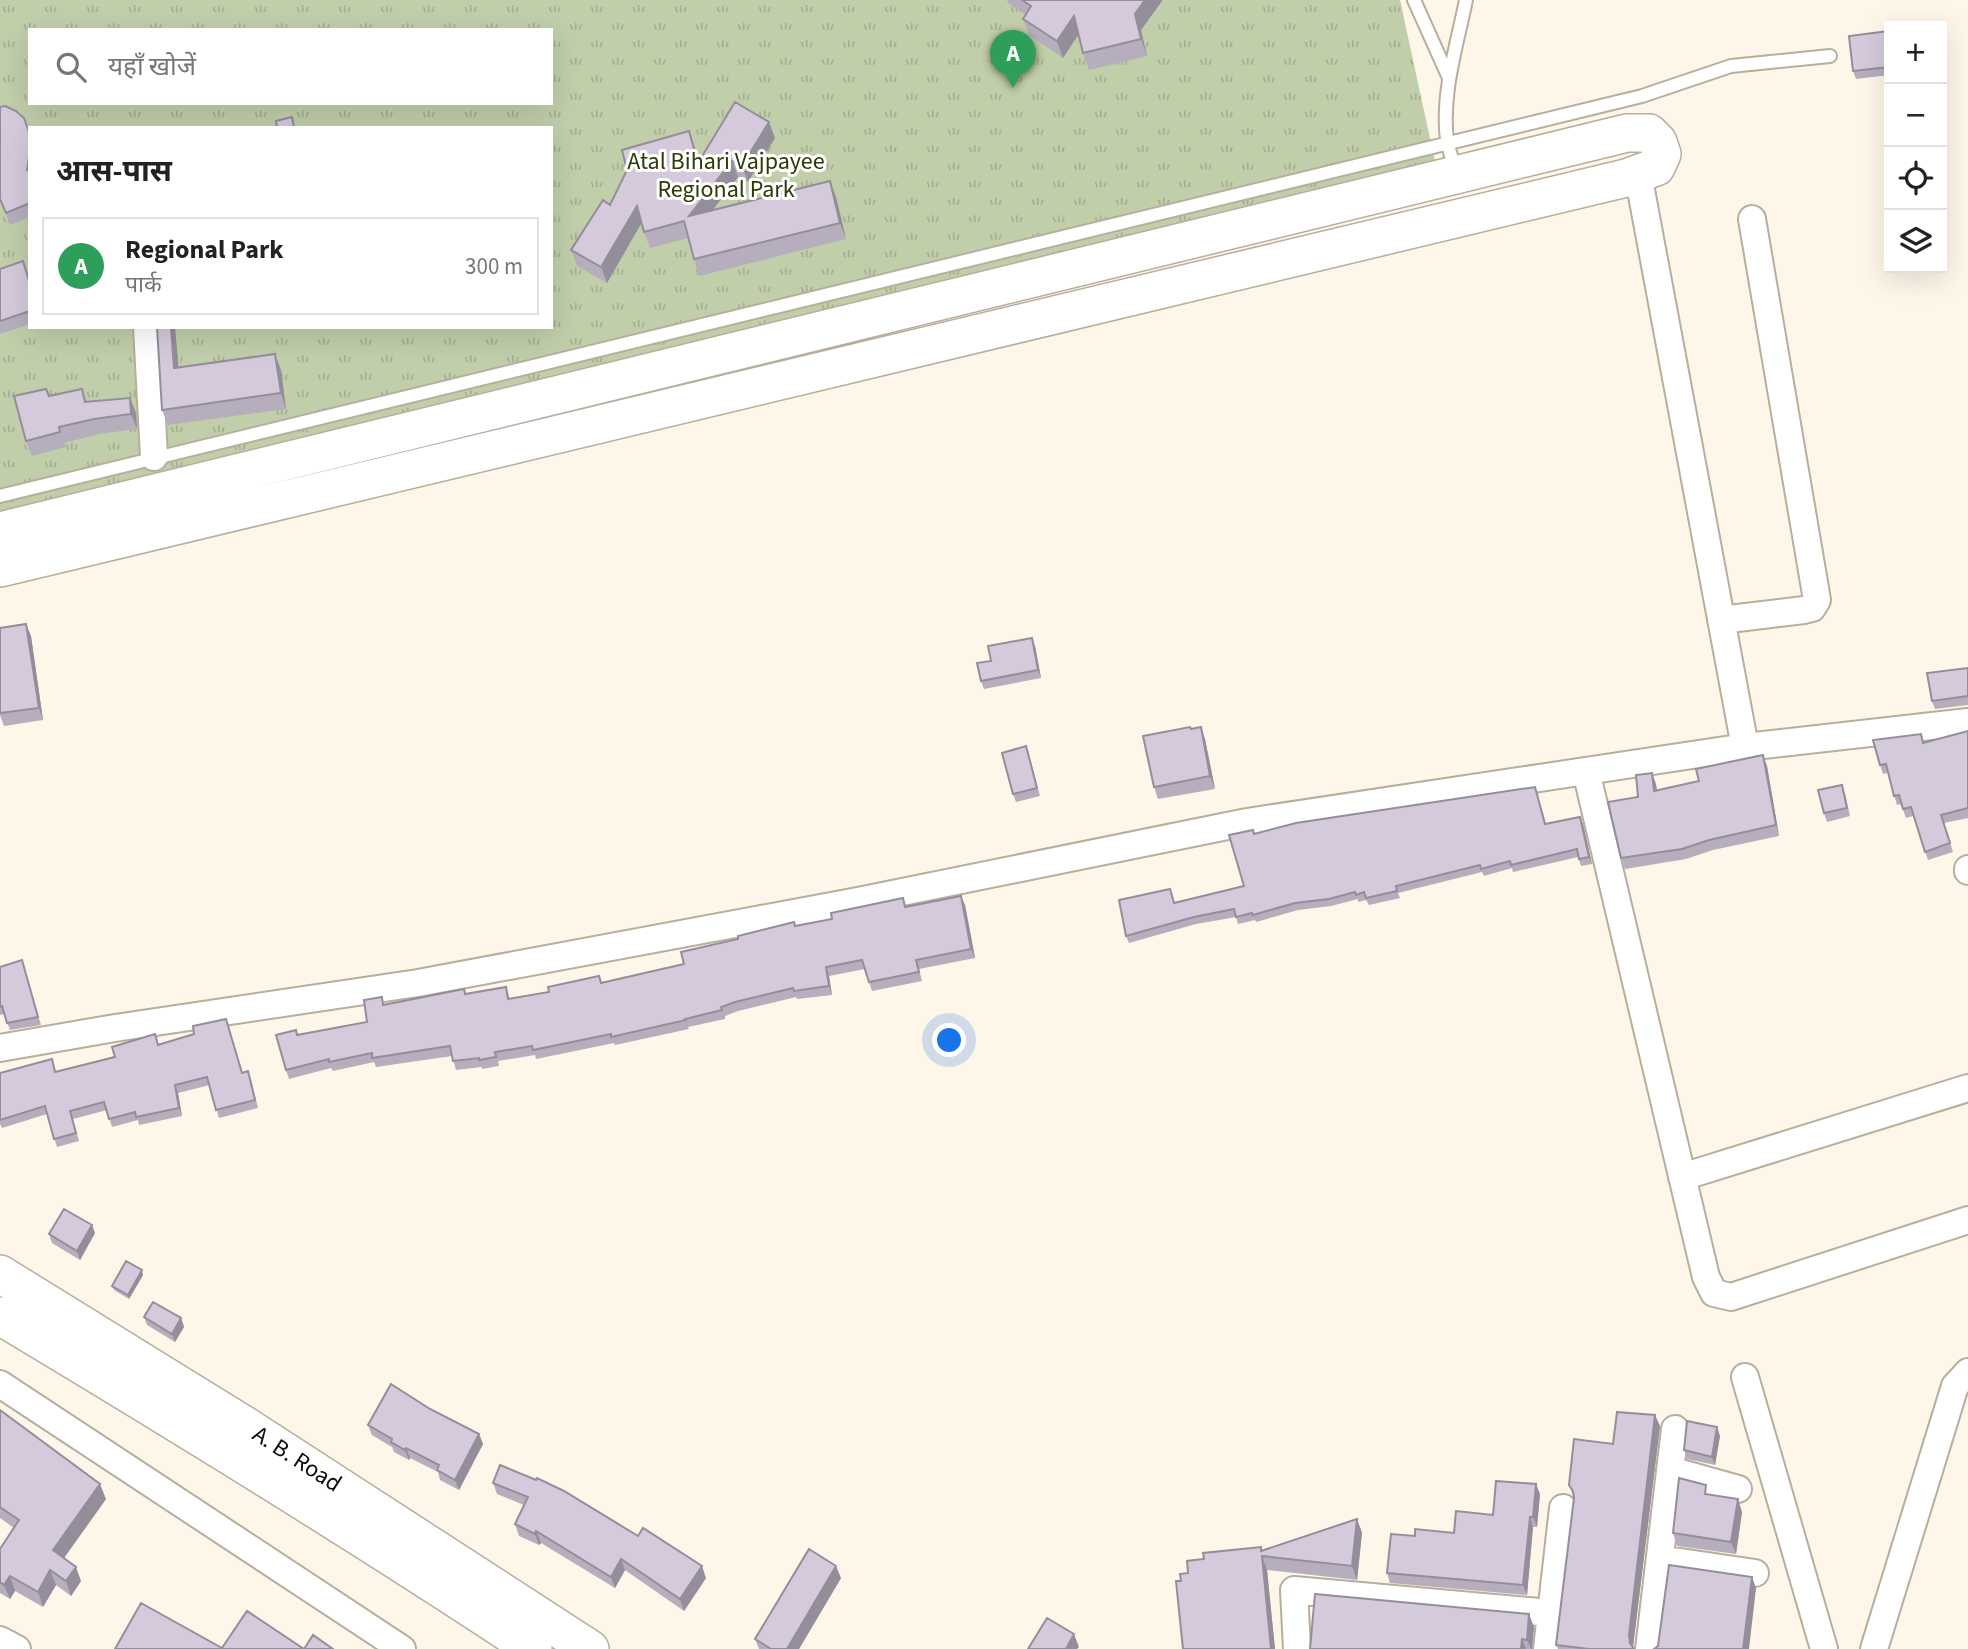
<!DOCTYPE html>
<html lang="hi">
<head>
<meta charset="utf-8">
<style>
  :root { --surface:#fff; --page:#f6f6f6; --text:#222; --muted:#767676; --line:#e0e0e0; --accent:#b45309 }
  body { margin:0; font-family:"Source Sans 3","Noto Sans Devanagari",sans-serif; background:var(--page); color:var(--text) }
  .controls { position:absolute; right:21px; top:21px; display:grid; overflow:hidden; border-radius:0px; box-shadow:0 7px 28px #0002 }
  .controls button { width:63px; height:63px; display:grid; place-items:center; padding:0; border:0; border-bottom:2px solid var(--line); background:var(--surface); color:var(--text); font:35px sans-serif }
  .you { position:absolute; left:950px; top:1041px; width:24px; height:24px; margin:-18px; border:5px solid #fff; border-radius:50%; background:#1a73e8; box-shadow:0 0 0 10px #1a73e833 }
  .badge { display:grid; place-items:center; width:46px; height:46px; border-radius:50%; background:var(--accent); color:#fff; font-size:23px; font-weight:700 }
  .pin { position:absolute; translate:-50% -58px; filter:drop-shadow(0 2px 4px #0008) }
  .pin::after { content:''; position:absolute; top:37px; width:24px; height:21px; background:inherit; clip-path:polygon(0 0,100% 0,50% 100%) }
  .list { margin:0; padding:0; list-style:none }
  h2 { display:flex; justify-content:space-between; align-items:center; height:91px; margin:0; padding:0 28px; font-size:30px }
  h2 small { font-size:23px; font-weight:400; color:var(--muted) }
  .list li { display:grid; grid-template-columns:46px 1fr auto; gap:21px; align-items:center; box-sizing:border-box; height:98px; margin:0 14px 14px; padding:0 14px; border:2px solid var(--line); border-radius:0px }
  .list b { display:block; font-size:26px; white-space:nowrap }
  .list p { margin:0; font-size:23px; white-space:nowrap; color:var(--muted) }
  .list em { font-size:23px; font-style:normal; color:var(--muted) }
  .icon { flex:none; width:38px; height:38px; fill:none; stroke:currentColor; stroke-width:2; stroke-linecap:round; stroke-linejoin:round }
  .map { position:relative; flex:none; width:1968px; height:1649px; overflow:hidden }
  .search { position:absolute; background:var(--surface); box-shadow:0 7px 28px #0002; left:28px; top:28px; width:525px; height:77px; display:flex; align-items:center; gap:18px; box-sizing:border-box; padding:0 24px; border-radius:0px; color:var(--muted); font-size:26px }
  .panel { position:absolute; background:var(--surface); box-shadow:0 7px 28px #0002; left:28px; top:126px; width:525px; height:203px; border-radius:0px }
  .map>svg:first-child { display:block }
  .park { fill:url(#park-tufts); fill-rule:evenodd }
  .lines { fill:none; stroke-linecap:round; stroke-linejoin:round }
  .lane-casing { stroke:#b7ae9d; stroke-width:16 }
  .street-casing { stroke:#b7ae9d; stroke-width:30 }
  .secondary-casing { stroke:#b7ae9d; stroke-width:40 }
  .lane { stroke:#fff; stroke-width:12 }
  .street { stroke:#fff; stroke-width:26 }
  .secondary { stroke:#fff; stroke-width:37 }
  .wall { fill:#b6aebd }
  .shaded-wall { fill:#948d9a }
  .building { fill:#d4cadc; stroke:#948d9a; stroke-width:2 }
  .labels { text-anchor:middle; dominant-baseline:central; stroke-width:6; stroke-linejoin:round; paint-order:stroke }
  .park-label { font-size:24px; fill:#2d3a04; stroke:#fff }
  .street-label { font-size:24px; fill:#0f0c07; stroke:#fff }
</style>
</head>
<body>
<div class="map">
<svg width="1968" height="1649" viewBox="0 0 1968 1649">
  <defs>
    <pattern id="park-tufts" width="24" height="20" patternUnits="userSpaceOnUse" patternTransform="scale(1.75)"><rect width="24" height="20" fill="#c1ceaa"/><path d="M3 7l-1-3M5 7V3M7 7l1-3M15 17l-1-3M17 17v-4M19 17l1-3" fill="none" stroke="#a5b091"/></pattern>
  </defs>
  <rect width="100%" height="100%" fill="#fef6e8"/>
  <path class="park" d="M 0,0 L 1400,0 L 1439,180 L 0,517 ZM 30,30 L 551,30 L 551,103 L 30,103 ZM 30,128 L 551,128 L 551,327 L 30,327 Z"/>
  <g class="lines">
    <g class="lane-casing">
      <path id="lane" d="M 1414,0 L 1449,78
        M 1456,172 C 1453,161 1449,151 1447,140 C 1441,94 1457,45 1466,0
        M 0,496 L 1642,96 L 1731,66 L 1830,56"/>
    </g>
    <g class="street-casing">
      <path id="street" d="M 147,327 L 154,457
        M 1721,620 L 1804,610 L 1812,608 L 1817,600 L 1752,219
        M 1745,747 L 1968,722
        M 1586,771 L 1706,1277 L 1714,1293 L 1731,1297 L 1968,1220
        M 1968,869 L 1968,871
        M 0,1048 L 115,1028 L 418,983 L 858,901 L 1247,822 L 1745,747 L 1638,174
        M 1682,1177 L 1968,1088
        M 1745,1377 L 1824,1649
        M 0,1384 L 402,1649
        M 1670,1470 L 1738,1489
        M 1660,1559 L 1755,1573
        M 0,1640 L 17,1649
        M 1297,1649 L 1294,1590 L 1551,1613
        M 1547,1649 L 1563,1508
        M 1649,1649 L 1675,1429
        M 1874,1649 L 1955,1386 L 1968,1372"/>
    </g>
    <g class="secondary-casing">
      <path id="secondary" d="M 0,531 C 542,398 1085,269 1627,133 L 1649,133 L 1658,142 L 1662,154 L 1656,167 L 1626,178 L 0,568
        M 0,1274 L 249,1428 L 590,1649
        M 0,1316 C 180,1424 358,1533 533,1649"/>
    </g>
    <use href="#lane" class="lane"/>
    <use href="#street" class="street"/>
    <use href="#secondary" class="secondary"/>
  </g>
  <path class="wall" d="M 1007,0 L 1162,0 L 1162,1 L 1141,30 L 1147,56 L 1089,70 L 1083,53 L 1079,34 L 1063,58 L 1029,35 L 1023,19 L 1026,15 L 1008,3 Z
    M 1889,31 L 1889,75 L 1856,79 L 1853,71 Z
    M 689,131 L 699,161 L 775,138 L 748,182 L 738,177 L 712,211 L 836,197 L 846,239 L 699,276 L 694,259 L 688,238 L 650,248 L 641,224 L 607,283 L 577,266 L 571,250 L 610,205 L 627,170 Z
    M 30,135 L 30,217 L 10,225 L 0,199 Z
    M 23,261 L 30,282 L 30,324 L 0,334 L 0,269 Z
    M 157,327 L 175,327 L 178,367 L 281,370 L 286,409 L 168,425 L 162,410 Z
    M 82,389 L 87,401 L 130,398 L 136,413 L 137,429 L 99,434 L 64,443 L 66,447 L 32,456 L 26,441 L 49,396 Z
    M 0,628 L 31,636 L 43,720 L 4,726 L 0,715 Z
    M 1035,646 L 1041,678 L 984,689 L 981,681 L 991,661 Z
    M 1968,668 L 1968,705 L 1935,709 L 1932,701 Z
    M 1191,729 L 1205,739 L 1215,789 L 1158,799 L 1154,787 Z
    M 1968,731 L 1968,818 L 1944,823 L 1953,852 L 1928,860 L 1913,816 L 1906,818 L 1901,804 L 1897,805 L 1888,773 L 1883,774 L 1880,765 L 1924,743 Z
    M 1029,754 L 1040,796 L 1016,802 L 1013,794 Z
    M 1767,766 L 1779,836 L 1713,850 L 1686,859 L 1625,869 L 1621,858 L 1638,797 L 1656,784 L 1657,790 Z
    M 1535,787 L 1546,824 L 1583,824 L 1592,864 L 1581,866 L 1578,857 L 1513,872 L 1512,868 L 1484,876 L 1482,872 L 1398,893 L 1400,898 L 1369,905 L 1366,900 L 1358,902 L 1358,899 L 1331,906 L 1298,910 L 1256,922 L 1255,920 L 1238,924 L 1236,917 L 1196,924 L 1129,943 L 1126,936 L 1174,903 L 1244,886 L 1254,834 Z
    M 1845,793 L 1850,816 L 1827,822 L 1824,813 Z
    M 965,905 L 975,958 L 919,969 L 922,981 L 872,991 L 865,969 L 829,976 L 832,995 L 797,999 L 796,997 L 738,1011 L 725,1016 L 725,1019 L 688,1027 L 689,1029 L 615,1045 L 614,1043 L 536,1059 L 535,1055 L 498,1061 L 499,1066 L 482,1069 L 482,1067 L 456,1070 L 452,1056 L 376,1067 L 374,1062 L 333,1071 L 331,1068 L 289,1079 L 286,1070 L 298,1035 L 367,1022 L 384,1005 L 464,989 L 466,994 L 506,987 L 510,999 L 549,992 L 599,976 L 602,983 L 684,964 L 796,926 L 906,906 Z
    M 22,960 L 41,1025 L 10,1030 L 4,1014 L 0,1015 L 0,967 Z
    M 226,1019 L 242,1073 L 251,1079 L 258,1108 L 219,1118 L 210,1085 L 178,1093 L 182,1116 L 139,1125 L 138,1120 L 112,1127 L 107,1110 L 73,1119 L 79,1141 L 57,1147 L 47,1114 L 2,1128 L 0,1124 L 0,1073 L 52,1059 L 56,1072 L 194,1034 Z
    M 95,1233 L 80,1260 L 52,1243 L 49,1234 Z
    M 143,1275 L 129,1299 L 114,1290 L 112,1286 Z
    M 144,1317 L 181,1318 L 184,1327 L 175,1342 L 147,1325 Z
    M 430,1409 L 479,1434 L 483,1444 L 459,1490 L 440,1480 L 438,1472 L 410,1458 L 409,1460 L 394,1452 L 392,1447 L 372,1435 L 368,1425 Z
    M 0,1410 L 106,1499 L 64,1558 L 81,1581 L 71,1596 L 56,1585 L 43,1607 L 15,1591 L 10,1599 L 0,1593 L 0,1549 L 14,1528 L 0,1518 Z
    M 1660,1426 L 1633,1647 L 1634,1649 L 1558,1649 L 1556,1645 L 1574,1498 L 1569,1485 L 1613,1444 Z
    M 1720,1436 L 1715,1465 L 1687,1459 L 1684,1450 Z
    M 536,1480 L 706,1578 L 684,1611 L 625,1570 L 615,1588 L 541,1543 L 539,1545 L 519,1536 L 515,1524 L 524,1505 L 497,1494 L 493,1483 Z
    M 1540,1494 L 1537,1527 L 1533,1527 L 1527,1595 L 1390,1583 L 1387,1573 L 1415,1536 L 1454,1533 Z
    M 1710,1495 L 1742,1512 L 1736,1554 L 1677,1546 L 1673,1533 Z
    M 1357,1519 L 1362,1533 L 1357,1580 L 1267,1570 L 1275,1649 L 1183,1649 L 1181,1581 L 1204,1559 L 1261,1547 L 1262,1551 Z
    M 841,1578 L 799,1649 L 759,1649 L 755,1639 Z
    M 1534,1627 L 1532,1649 L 1310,1649 Z"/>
  <path class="shaded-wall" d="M 1145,0 L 1162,0 L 1162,1 L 1141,30 L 1147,56 L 1141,39 L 1135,14 Z
    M 1074,16 L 1080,32 L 1063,58 L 1057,41 Z
    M 769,122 L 775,138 L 748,182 L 742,166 Z
    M 689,131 L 695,148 L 704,179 L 698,163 Z
    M 732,161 L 738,177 L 695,233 L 689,216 Z
    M 830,181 L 836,197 L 846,239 L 840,223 Z
    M 637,206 L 642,222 L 607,283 L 601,267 Z
    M 171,327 L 175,327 L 180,384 L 174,368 Z
    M 275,354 L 281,370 L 286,409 L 281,393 Z
    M 130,398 L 136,413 L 137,429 L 131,414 Z
    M 26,624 L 31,636 L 43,720 L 39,708 Z
    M 1032,638 L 1035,646 L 1041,678 L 1038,670 Z
    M 1201,727 L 1205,739 L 1215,789 L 1210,776 Z
    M 1763,755 L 1767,766 L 1779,836 L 1776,825 Z
    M 1652,773 L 1656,784 L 1658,801 L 1654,791 Z
    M 1580,817 L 1583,824 L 1592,864 L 1589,857 Z
    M 961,896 L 965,905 L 975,958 L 971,949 Z
    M 826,967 L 829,976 L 832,995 L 829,986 Z
    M 175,1085 L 178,1093 L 182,1116 L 179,1108 Z
    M 92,1225 L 95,1233 L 80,1260 L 77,1251 Z
    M 142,1270 L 143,1275 L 129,1299 L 128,1295 Z
    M 181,1318 L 184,1327 L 175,1342 L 172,1334 Z
    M 1655,1415 L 1660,1426 L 1633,1647 L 1630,1643 L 1629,1635 Z
    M 1717,1427 L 1720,1436 L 1715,1465 L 1712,1457 Z
    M 479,1434 L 483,1444 L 459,1490 L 455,1480 Z
    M 406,1448 L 410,1458 L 409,1460 L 405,1450 Z
    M 100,1484 L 106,1499 L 59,1565 L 53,1550 Z
    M 1536,1484 L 1540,1494 L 1537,1527 L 1533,1517 Z
    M 1738,1499 L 1742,1512 L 1736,1554 L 1731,1542 Z
    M 1530,1517 L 1533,1527 L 1527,1595 L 1523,1585 Z
    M 1357,1519 L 1362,1533 L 1357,1580 L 1352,1566 Z
    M 536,1531 L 541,1543 L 539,1545 L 535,1534 Z
    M 1262,1556 L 1267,1570 L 1275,1649 L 1271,1649 Z
    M 621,1559 L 625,1570 L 615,1588 L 611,1577 Z
    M 702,1566 L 706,1578 L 684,1611 L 680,1599 Z
    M 836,1566 L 841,1578 L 799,1649 L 787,1649 Z
    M 76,1567 L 81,1581 L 71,1596 L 66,1581 Z
    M 50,1570 L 56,1585 L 43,1607 L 38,1592 Z
    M 10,1576 L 15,1591 L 10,1599 L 4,1585 Z
    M 1752,1577 L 1756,1588 L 1749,1649 L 1743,1649 Z
    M 1529,1614 L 1534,1627 L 1532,1649 L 1531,1649 L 1527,1640 Z
    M 1074,1634 L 1079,1647 L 1077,1649 L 1066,1649 Z
    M 1522,1639 L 1526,1649 L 1521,1649 Z"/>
  <path class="building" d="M 1022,0 L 1145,0 L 1135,14 L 1141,39 L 1083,53 L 1074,16 L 1057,41 L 1023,19 L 1031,6 Z
    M 1889,31 L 1889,67 L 1853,71 L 1849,36 Z
    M 735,102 L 769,122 L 742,166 L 732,161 L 689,216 L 830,181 L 840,223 L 694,259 L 684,221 L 644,232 L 637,206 L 601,267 L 571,250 L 603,200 L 610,205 L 627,170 L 622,150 L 689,131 L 698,163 Z
    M 5,106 L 16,111 L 24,118 L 30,135 L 30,151 L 27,170 L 30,169 L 30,203 L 6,213 L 0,199 L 0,107 Z
    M 292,117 L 294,128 L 277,128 L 276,121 Z
    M 23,261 L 30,284 L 30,311 L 0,321 L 0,269 Z
    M 157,327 L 171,327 L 174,368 L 275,354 L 281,393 L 162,410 Z
    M 46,389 L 49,396 L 82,389 L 85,402 L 130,398 L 131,414 L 94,419 L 59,427 L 60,432 L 26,441 L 14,396 Z
    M 26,624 L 39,708 L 0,713 L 0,628 Z
    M 1032,638 L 1038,670 L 981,681 L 977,663 L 991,661 L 988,646 Z
    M 1968,668 L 1968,696 L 1932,701 L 1927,673 Z
    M 1190,727 L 1191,729 L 1201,727 L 1210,776 L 1154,787 L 1143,736 Z
    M 1968,731 L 1968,808 L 1941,815 L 1950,843 L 1925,852 L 1911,807 L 1903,809 L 1899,795 L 1894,796 L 1886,764 L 1880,765 L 1873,740 L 1921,734 L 1923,743 Z
    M 1026,746 L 1037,788 L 1013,794 L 1002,753 Z
    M 1763,755 L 1776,825 L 1709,840 L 1682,849 L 1621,858 L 1608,802 L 1638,797 L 1636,775 L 1652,773 L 1654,791 L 1699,781 L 1696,769 Z
    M 1842,785 L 1847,808 L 1824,813 L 1818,790 Z
    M 1535,787 L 1545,824 L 1580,817 L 1589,857 L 1579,859 L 1577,849 L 1511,865 L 1510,861 L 1481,869 L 1480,865 L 1396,886 L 1397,891 L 1366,898 L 1364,892 L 1356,895 L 1355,892 L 1329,899 L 1295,903 L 1253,915 L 1252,913 L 1236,917 L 1234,909 L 1194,917 L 1126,936 L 1119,900 L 1170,889 L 1174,903 L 1244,886 L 1229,835 L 1253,830 L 1254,834 L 1296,823 Z
    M 961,896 L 971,949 L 916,960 L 919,972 L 869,982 L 862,960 L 826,967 L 829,986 L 794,991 L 793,988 L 735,1002 L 721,1007 L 722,1010 L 685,1019 L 686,1020 L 611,1037 L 611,1034 L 533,1050 L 532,1046 L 495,1052 L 496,1057 L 479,1060 L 479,1058 L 453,1061 L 450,1046 L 372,1058 L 372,1053 L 329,1062 L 329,1059 L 286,1070 L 276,1035 L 296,1030 L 297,1035 L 367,1022 L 364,1000 L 382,997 L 383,1005 L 464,989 L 465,994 L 506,987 L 508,999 L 549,992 L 548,987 L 599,976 L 601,983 L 684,964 L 681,952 L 738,939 L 738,936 L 794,922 L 795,926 L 832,919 L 831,913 L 903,898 L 905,907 Z
    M 22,960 L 38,1017 L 7,1023 L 2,1006 L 0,1007 L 0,967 Z
    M 226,1019 L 242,1073 L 248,1071 L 255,1100 L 216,1110 L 207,1077 L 175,1085 L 179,1108 L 136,1117 L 135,1112 L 109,1119 L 104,1102 L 70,1111 L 76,1133 L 54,1139 L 45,1106 L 0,1120 L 0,1073 L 52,1059 L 55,1072 L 115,1057 L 112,1047 L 155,1034 L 158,1045 L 194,1034 L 193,1026 Z
    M 64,1209 L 92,1225 L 77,1251 L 49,1234 Z
    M 126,1261 L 142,1270 L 128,1295 L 112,1286 Z
    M 153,1302 L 181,1318 L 172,1334 L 144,1317 Z
    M 391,1384 L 430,1409 L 479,1434 L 455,1480 L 437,1470 L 439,1465 L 406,1448 L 405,1450 L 391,1442 L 392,1439 L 368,1425 Z
    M 0,1410 L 100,1484 L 53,1550 L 76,1567 L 66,1581 L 50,1570 L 38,1592 L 10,1576 L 4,1585 L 0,1582 L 0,1549 L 19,1520 L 0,1507 Z
    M 1617,1412 L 1655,1415 L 1629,1635 L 1630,1643 L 1634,1649 L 1589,1649 L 1556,1645 L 1574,1498 L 1573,1491 L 1569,1485 L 1574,1439 L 1613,1444 Z
    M 1687,1421 L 1717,1427 L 1712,1457 L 1684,1450 Z
    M 500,1465 L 536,1480 L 537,1478 L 564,1491 L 638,1536 L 643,1528 L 702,1566 L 680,1599 L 621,1559 L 611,1577 L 536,1531 L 535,1534 L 515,1524 L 528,1497 L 493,1483 Z
    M 1679,1478 L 1706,1485 L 1705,1494 L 1738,1499 L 1731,1542 L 1673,1533 Z
    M 1496,1481 L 1536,1484 L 1533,1517 L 1530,1517 L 1523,1585 L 1387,1573 L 1391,1534 L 1415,1536 L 1415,1529 L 1454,1533 L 1456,1511 L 1493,1515 Z
    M 1357,1519 L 1352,1566 L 1262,1556 L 1271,1649 L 1183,1649 L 1176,1581 L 1181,1581 L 1180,1574 L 1188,1573 L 1187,1561 L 1204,1559 L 1203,1553 L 1261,1547 L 1261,1551 Z
    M 809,1549 L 836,1566 L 787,1649 L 771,1649 L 755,1639 Z
    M 1669,1565 L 1752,1577 L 1743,1649 L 1654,1649 L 1658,1646 Z
    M 1315,1594 L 1529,1614 L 1527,1640 L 1522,1639 L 1521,1649 L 1310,1649 Z
    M 141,1603 L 222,1648 L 247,1611 L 304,1649 L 313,1635 L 333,1649 L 115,1649 Z
    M 1047,1618 L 1074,1634 L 1066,1649 L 1028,1649 Z"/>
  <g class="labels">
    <g class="park-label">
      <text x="726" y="161">Atal Bihari Vajpayee<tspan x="726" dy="28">Regional Park</tspan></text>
    </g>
    <g class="street-label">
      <text transform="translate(297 1459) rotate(33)">A. B. Road</text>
    </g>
  </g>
</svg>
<div class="controls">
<button>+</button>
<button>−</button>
<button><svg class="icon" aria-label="locate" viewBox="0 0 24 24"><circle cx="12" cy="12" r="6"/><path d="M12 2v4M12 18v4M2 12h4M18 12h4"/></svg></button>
<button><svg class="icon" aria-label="layers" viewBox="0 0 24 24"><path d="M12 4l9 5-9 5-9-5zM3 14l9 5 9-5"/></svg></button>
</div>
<div class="you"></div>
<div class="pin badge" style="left:1013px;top:88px;background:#2e9e5b">A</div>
<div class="search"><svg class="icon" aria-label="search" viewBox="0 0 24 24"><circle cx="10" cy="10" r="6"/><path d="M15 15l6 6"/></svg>यहाँ खोजें</div>
<section class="panel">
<h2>आस-पास<small></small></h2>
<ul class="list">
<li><span class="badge" style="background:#2e9e5b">A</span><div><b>Regional Park</b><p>पार्क</p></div><em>300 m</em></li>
</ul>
</section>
</div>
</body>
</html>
